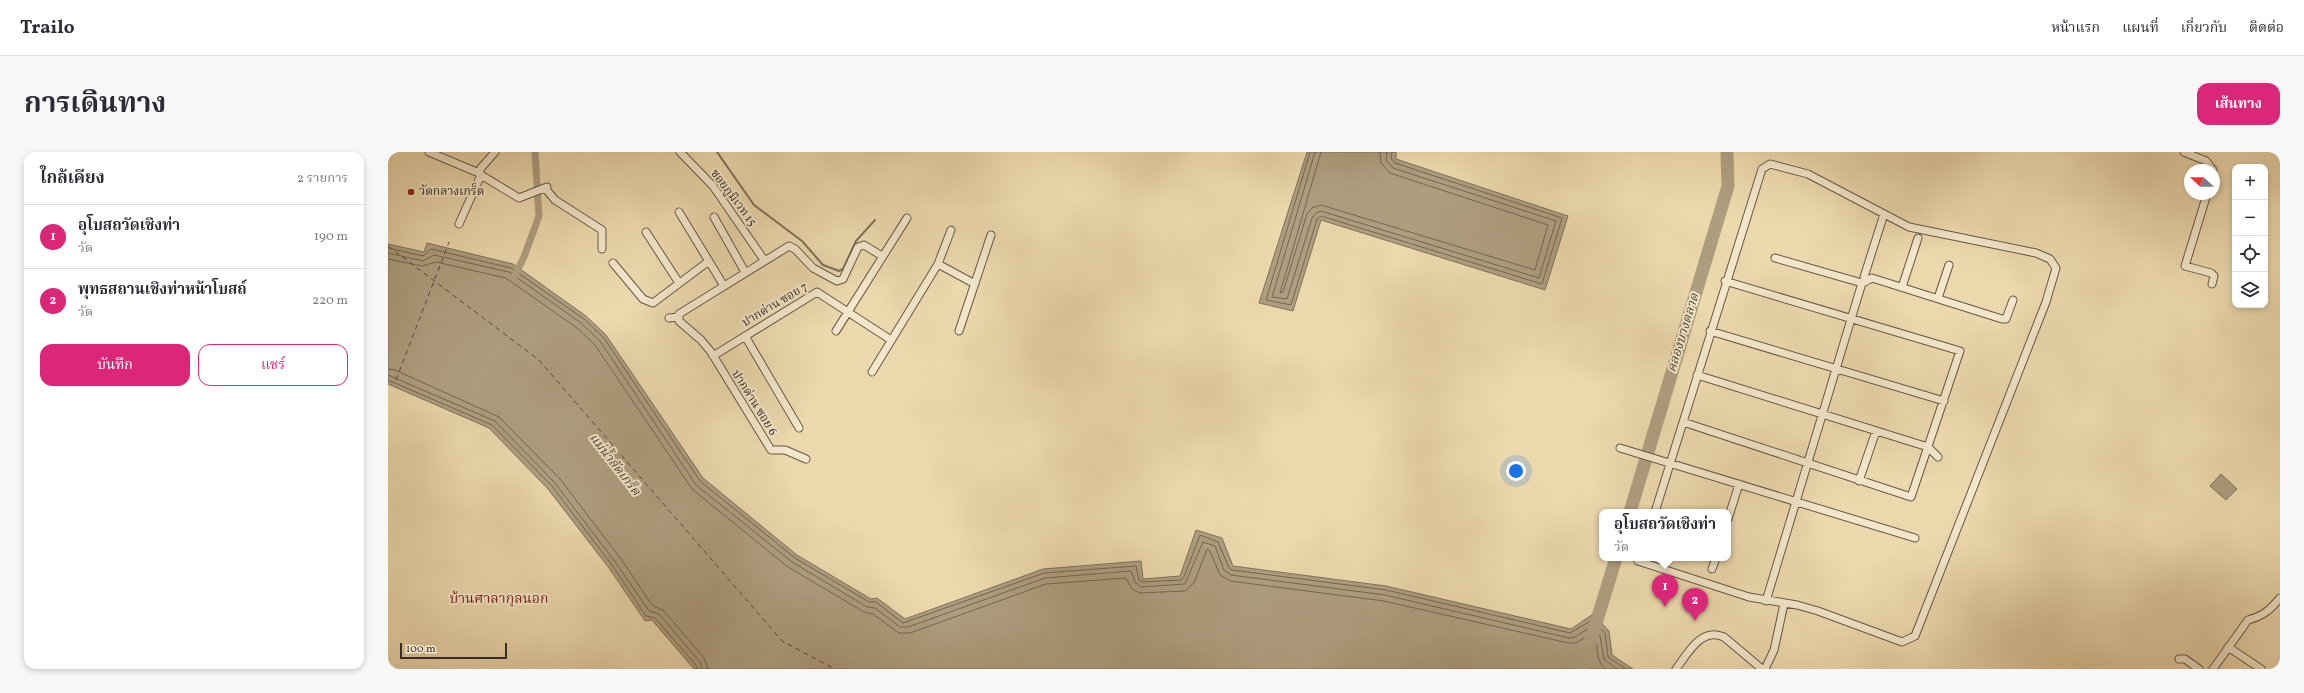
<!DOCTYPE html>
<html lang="th">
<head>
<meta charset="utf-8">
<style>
  :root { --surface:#fff; --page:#f7f7f7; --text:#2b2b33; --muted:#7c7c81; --line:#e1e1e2; --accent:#db2777 }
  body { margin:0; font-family:Vollkorn,"Noto Serif Thai",serif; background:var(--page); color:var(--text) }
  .controls { position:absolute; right:12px; top:12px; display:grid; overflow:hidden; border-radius:8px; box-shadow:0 2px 6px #0003 }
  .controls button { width:36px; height:36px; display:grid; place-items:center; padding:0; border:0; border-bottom:1px solid var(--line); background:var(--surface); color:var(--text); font:20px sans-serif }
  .compass { position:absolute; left:1796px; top:12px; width:36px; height:36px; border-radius:50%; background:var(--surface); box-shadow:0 2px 6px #0003; rotate:291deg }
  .scale { position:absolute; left:12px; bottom:10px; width:107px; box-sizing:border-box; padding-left:4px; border:2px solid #372d25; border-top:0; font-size:11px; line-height:14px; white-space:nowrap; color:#372d25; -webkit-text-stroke:3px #f3e6ca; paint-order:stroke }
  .you { position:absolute; left:1128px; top:319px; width:14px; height:14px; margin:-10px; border:3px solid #fff; border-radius:50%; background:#1a73e8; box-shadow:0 0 0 6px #1a73e833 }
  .badge { display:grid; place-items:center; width:26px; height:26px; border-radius:50%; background:var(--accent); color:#fff; font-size:13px; font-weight:700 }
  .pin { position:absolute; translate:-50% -33px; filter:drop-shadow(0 1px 2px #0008) }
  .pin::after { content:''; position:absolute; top:21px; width:14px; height:12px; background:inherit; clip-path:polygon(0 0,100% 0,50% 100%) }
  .popup { position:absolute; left:1211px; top:357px; width:132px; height:52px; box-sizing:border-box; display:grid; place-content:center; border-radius:8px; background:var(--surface); filter:drop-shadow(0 1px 3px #0005); font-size:13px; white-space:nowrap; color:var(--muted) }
  .popup b { font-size:15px; color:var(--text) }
  .popup::after { content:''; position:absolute; left:50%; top:100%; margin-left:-8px; border:8px solid transparent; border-top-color:var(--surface) }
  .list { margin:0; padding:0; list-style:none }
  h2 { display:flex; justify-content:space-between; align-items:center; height:52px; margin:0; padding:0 16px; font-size:17px }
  h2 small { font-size:13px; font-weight:400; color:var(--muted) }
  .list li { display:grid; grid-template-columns:26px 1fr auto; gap:12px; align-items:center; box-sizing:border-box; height:64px; padding:0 16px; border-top:1px solid var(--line) }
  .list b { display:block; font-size:15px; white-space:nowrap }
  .list p { margin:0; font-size:13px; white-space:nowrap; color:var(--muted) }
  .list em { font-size:13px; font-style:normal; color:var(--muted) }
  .actions { display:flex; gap:8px; padding:12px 16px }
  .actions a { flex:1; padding:9px 0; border:1px solid var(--accent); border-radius:12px; text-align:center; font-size:14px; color:var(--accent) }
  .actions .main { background:var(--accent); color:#fff }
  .icon { flex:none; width:22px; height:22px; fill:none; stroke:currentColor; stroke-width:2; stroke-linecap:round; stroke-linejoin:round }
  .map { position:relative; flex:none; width:1892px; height:517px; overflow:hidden; border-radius:12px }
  header { display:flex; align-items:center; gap:24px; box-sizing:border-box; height:56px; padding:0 20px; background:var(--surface); border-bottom:1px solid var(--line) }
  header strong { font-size:19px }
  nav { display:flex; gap:22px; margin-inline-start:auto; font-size:14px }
  .intro { display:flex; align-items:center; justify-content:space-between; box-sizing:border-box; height:96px; padding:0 24px }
  h1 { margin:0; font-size:28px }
  .button { padding:10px 18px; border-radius:12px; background:var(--accent); color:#fff; font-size:14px; font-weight:700 }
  main { display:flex; gap:24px; padding:0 24px }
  aside { flex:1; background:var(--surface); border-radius:12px; box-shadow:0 2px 6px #0003 }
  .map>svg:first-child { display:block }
  .water { fill:#ae9e7f; stroke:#7e715b }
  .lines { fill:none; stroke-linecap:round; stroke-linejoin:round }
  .shore { stroke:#726652; stroke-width:1 }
  .stream { stroke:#7e715b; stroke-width:2 }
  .canal { stroke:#ae9e7f; stroke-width:7 }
  .river { stroke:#ae9e7f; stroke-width:13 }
  .ferry { stroke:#55493c; stroke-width:1; stroke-dasharray:5 4; stroke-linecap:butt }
  .minor-casing { stroke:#645847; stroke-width:9 }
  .minor { stroke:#f3e6ca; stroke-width:7 }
  .poi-dot { fill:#8f2418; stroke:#f3e6ca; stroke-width:1.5 }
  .labels { text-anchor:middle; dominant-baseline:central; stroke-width:4; stroke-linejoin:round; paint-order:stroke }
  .poi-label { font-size:12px; fill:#372d25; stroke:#f3e6ca; text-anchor:start }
  .street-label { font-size:12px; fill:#372d25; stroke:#f3e6ca }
  .water-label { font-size:13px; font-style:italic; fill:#55493c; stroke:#f3e6ca }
  .quarter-label { font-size:14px; fill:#7a1f14; stroke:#f3e6ca }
</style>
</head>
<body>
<header>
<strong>Trailo</strong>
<nav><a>หน้าแรก</a><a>แผนที่</a><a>เกี่ยวกับ</a><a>ติดต่อ</a></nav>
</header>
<div class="intro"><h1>การเดินทาง</h1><a class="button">เส้นทาง</a></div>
<main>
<aside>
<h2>ใกล้เคียง<small>2 รายการ</small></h2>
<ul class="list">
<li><span class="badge">1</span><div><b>อุโบสถวัดเชิงท่า</b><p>วัด</p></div><em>190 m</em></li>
<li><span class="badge">2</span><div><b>พุทธสถานเชิงท่าหน้าโบสถ์</b><p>วัด</p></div><em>220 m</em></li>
</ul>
<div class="actions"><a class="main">บันทึก</a><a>แชร์</a></div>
</aside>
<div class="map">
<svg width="1892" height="517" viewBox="0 0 1892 517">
  <rect width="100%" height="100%" fill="#ecd8ad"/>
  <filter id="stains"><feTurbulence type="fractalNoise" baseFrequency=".005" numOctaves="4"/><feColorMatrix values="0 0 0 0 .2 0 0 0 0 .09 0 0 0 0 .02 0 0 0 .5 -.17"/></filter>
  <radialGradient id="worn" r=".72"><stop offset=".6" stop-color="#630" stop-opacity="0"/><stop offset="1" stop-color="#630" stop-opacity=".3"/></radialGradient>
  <path class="water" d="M 919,0 L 1008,0 L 1008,7 L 1180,64 L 1157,138 L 933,68 L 905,159 L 871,151 Z
    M 39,91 L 125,112 L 198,164 L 218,183 L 315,326 L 409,403 L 483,447 L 489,446 L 517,467 L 655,417 L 753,409 L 755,427 L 792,424 L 808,378 L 834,386 L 845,414 L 998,434 L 1183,477 L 1205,462 L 1221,479 L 1224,503 L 1245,517 L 306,517 L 264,468 L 257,469 L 221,416 L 160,337 L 101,276 L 0,232 L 0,92 L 36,100 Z
    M 1833,322 L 1849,337 L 1838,348 L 1822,334 Z"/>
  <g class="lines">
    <path class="shore" d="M 922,0 L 878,148 L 903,153 L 929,67 L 933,64 L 1154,132 L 1174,66 L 1007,11 L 1003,6 L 1004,0
      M 927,0 L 884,145 L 899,147 L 924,66 L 928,61 L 933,59 L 1151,126 L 1168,69 L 1005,16 L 998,8 L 999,0
      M 933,0 L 892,141 L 895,140 L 919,62 L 924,56 L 933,53 L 1147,118 L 1160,73 L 1002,21 L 993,11 L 992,0
      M 0,96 L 35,104 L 43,97 L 123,116 L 196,167 L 216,186 L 312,329 L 407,406 L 481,450 L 488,450 L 515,471 L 656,421 L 748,414 L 751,428 L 754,430 L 793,428 L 796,425 L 812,383 L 830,390 L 841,416 L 844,418 L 998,438 L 1182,481 L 1204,468 L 1217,481 L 1220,505 L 1238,517
      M 0,101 L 35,109 L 46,103 L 121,120 L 193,171 L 212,189 L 308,333 L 404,410 L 479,455 L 487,456 L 512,475 L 520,475 L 657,426 L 743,419 L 747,430 L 753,435 L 797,432 L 815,390 L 827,394 L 836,418 L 843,423 L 997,443 L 1181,486 L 1187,485 L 1204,474 L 1212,484 L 1216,507 L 1229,517
      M 0,107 L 34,114 L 48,110 L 118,126 L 189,176 L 207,193 L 304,337 L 400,415 L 476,460 L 485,462 L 511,481 L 522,481 L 658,432 L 738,426 L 744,437 L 752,441 L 797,439 L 806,431 L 819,397 L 822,399 L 832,423 L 842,429 L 996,449 L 1180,491 L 1188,491 L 1203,482 C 1213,492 1205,508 1218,517
      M 0,217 L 7,218 L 111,265 L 172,327 L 233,407 L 264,453 L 276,459 L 316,506 L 320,517
      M 0,223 L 107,269 L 167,331 L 228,411 L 261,459 L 271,462 L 312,510 L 314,517
      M 0,228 L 104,273 L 164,334 L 224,413 L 258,464 L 267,466 L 308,513 L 309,517"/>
    <path class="stream" d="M 329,0 L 366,53 L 414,89 L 435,113 L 451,119 L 455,117 L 468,89 L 487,68"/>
    <path class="canal" d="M 126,125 L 136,105 L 151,64 L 147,0"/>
    <path class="river" d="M 1242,360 L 1340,34 L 1339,0
      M 1194,517 L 1228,406"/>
    <path class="ferry" d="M 0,94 L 151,208 L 394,489 L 447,517
      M 8,228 L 61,90"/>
    <g class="minor-casing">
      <path id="minor" d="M 41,0 L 91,21
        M 292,0 L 325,34 L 376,108
        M 1796,0 L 1818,9 L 1825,18
        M 91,21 L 93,16 L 107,0
        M 93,23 L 131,46 L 159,35
        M 157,36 L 167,48 L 214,78 L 214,97
        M 1819,42 L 1797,114 L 1823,121 L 1826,124 L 1824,132
        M 291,60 L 336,134
        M 326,65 L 357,120
        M 71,72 L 93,23 L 91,21
        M 258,80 L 291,131
        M 1387,106 L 1474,131 L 1484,126 L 1614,167 L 1618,167 L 1625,148
        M 225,111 L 255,147 L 265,151 L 321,109
        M 550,112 L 587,132
        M 1477,130 L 1476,125 L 1496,62
        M 1514,135 L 1530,86
        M 1550,146 L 1561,113
        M 281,166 L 290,165
        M 448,179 L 519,66
        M 571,179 L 603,83
        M 1322,179 L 1556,249
        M 357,184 L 411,276
        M 325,204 L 429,140 L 503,188
        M 484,220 L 550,112 L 563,78
        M 1309,223 L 1540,295 L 1550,305
        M 1295,270 L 1523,345 L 1572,199 L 1337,129
        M 1232,296 L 1527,386
        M 418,307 L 397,298 L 383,298 L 323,200 L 313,188 L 291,169 L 291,162 L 401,94 L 407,97 L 425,116 L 449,129 L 455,127 L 470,95 L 476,93 L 494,104
        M 1471,329 L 1488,279
        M 1340,367 L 1351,332
        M 1251,406 L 1250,409 L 1361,445 L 1409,453 L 1430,459 L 1514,490 L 1527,484 L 1658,150 L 1668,116 L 1662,107 L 1648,101 L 1521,75 L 1420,22 L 1382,12 L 1374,17 L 1267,360
        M 1324,417 L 1328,406
        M 1378,449 L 1474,131
        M 1840,495 L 1873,517
        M 1791,507 L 1797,507 L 1811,517
        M 1288,517 C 1300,501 1313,475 1336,485 L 1374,517
        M 1377,517 L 1386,498 L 1396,452
        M 1825,517 L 1860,468 C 1875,464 1882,458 1892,446"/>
    </g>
    <use href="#minor" class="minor"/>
  </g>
  <circle class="poi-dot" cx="23" cy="40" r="4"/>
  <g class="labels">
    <g class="poi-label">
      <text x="31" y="40">วัดกลางเกร็ด</text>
    </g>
    <g class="street-label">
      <text transform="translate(345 46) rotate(53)">ซอยภูมิเวท 15</text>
      <text transform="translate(387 153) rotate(-31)">ปากด่าน ซอย 7</text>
      <text transform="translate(366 251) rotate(58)">ปากด่าน ซอย 6</text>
    </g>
    <g class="water-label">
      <text transform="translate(1296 181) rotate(-73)">คลองบางตลาด</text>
      <text transform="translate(226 313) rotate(52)">แม่น้ำลัดเกร็ด</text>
    </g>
    <g class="quarter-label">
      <text x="111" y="447">บ้านศาลากุลนอก</text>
    </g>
  </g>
  <rect width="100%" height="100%" filter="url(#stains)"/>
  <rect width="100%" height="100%" fill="url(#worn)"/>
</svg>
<div class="controls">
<button>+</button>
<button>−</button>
<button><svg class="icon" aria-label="locate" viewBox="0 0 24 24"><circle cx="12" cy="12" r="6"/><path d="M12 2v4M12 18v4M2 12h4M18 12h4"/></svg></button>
<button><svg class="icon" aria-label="layers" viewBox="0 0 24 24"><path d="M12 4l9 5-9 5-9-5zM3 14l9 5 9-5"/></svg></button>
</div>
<svg class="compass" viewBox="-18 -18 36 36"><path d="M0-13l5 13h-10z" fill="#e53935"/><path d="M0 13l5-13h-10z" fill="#7c7c81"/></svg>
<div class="scale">100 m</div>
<div class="you"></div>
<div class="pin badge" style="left:1277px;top:455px">1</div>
<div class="popup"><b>อุโบสถวัดเชิงท่า</b>วัด</div>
<div class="pin badge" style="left:1307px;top:469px">2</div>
</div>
</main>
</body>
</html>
